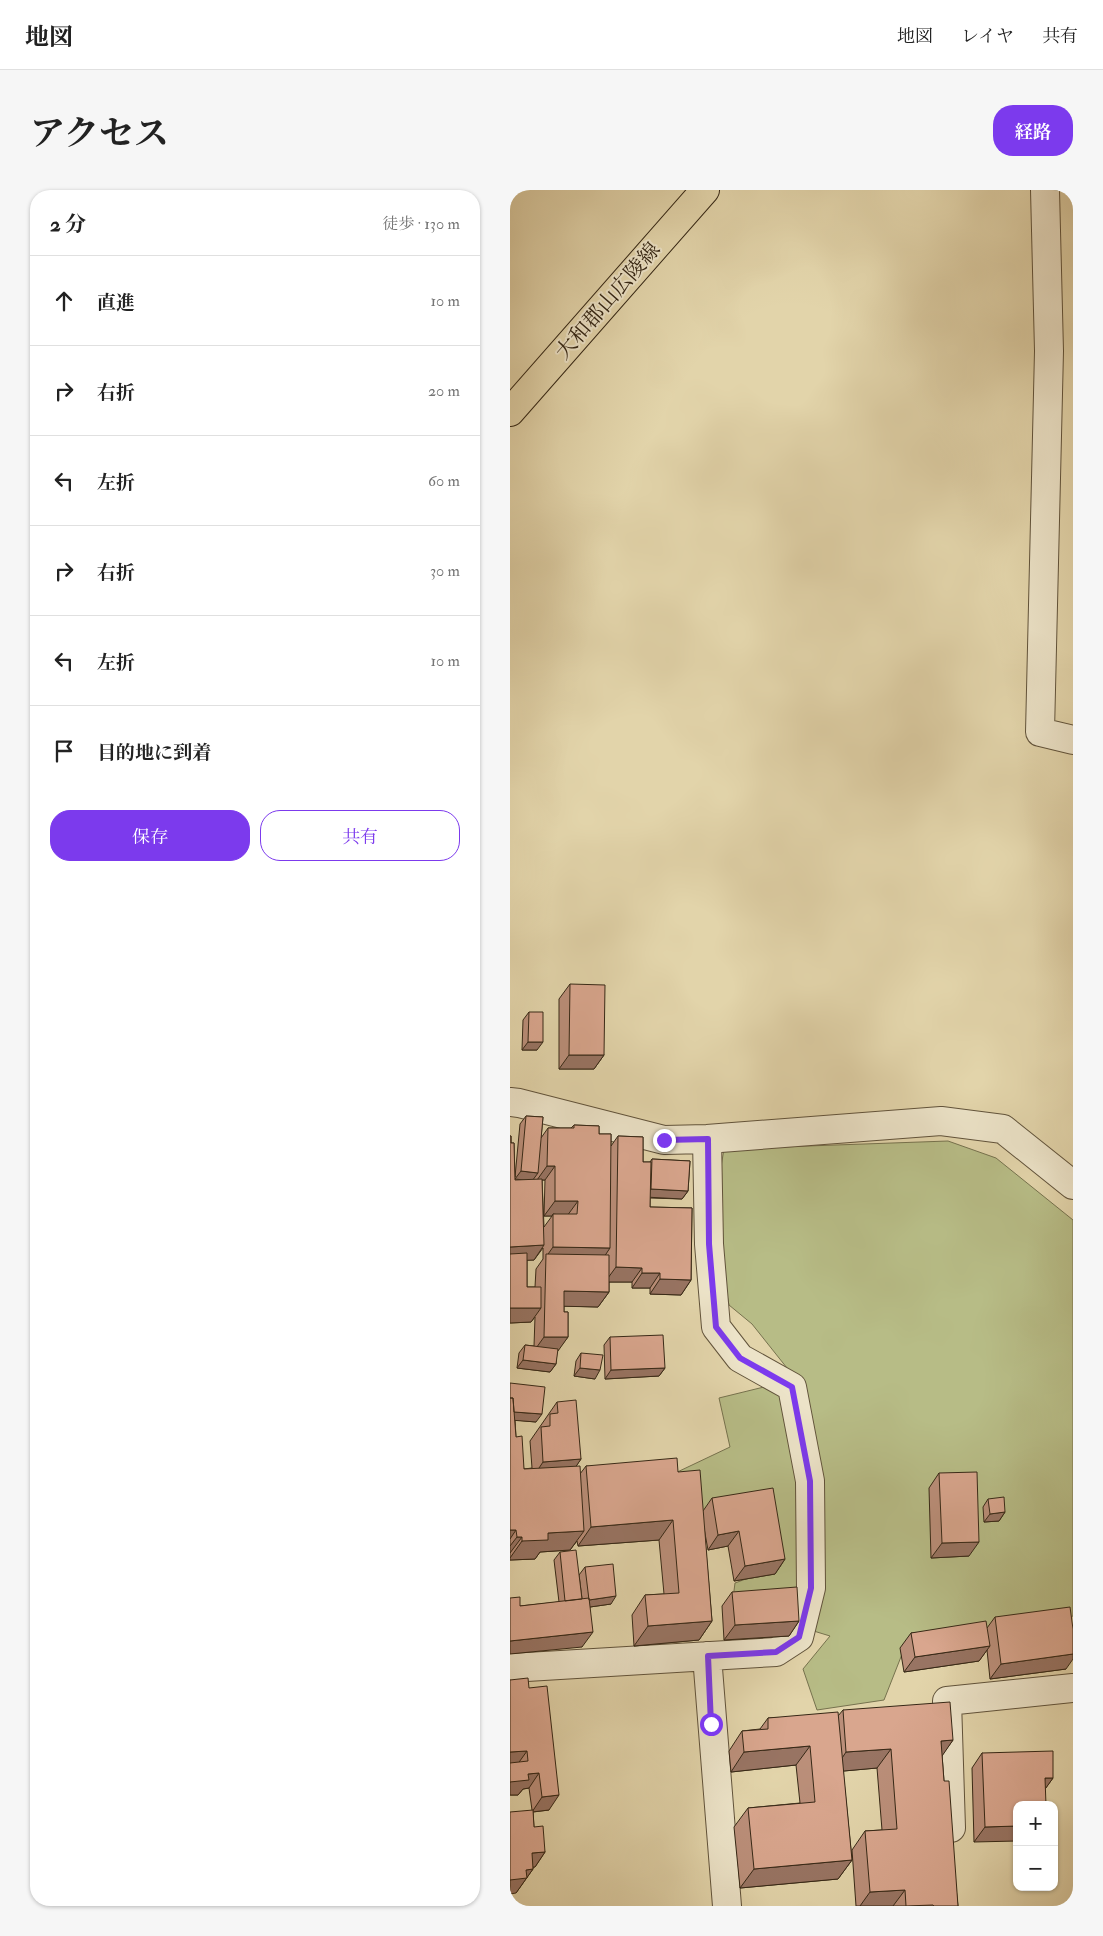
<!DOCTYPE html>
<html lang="ja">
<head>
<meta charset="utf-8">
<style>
  :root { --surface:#fff; --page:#f6f6f6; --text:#222; --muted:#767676; --line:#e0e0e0; --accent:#7c3aed }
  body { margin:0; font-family:"IM FELL Double Pica","Noto Serif JP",serif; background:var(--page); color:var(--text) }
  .controls { position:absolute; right:15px; bottom:15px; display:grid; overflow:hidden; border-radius:10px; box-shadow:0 1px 4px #0004 }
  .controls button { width:45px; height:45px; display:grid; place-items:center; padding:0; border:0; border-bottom:1px solid var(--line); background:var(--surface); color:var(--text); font:25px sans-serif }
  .stop { position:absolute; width:15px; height:15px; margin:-11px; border:4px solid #7c3aed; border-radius:50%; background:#fff }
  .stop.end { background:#7c3aed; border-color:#fff; box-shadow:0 1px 5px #0008 }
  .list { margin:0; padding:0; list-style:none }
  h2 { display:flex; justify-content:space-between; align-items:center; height:65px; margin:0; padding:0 20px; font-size:21px }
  h2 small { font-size:16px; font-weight:400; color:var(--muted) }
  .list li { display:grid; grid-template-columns:32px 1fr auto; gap:15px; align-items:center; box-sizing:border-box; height:90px; padding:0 20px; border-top:1px solid var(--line) }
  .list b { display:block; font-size:19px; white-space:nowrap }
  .list em { font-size:16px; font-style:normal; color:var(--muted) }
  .actions { display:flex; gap:10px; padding:15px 20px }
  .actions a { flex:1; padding:11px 0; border:1px solid var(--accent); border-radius:20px; text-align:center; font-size:18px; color:var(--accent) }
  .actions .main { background:var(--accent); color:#fff }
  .icon { flex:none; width:28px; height:28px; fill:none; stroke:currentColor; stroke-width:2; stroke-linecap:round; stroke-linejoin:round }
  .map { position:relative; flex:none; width:563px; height:1716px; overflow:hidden; border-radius:20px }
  header { display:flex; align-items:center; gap:30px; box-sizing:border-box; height:70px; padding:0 25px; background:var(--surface); border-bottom:1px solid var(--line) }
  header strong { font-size:24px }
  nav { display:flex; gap:28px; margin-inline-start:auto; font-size:18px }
  .intro { display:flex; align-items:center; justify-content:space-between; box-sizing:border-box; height:120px; padding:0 30px }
  h1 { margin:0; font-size:35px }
  .button { padding:12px 22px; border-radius:20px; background:var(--accent); color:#fff; font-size:18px; font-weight:700 }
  main { display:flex; gap:30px; padding:0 30px }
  aside { flex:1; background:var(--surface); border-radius:20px; box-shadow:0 1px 4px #0004 }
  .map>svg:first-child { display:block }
  .green { fill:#b7bc86; stroke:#76724e }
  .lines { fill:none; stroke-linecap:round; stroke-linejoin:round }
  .minor-casing { stroke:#61533b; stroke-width:30 }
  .major-casing { stroke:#362816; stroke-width:30 }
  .minor { stroke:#ece3c8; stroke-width:28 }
  .major { stroke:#e2d4aa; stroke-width:28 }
  .wall { fill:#bb8f7a; stroke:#362816; fill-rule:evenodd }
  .shaded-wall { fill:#987463; stroke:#362816 }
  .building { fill:#d9a68e; stroke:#362816 }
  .route { stroke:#7c3aed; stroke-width:6 }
  .labels { text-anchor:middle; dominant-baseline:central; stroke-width:4; stroke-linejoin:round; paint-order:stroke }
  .street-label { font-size:21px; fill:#362816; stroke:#ece3c8 }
</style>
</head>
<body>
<header>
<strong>地図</strong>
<nav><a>地図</a><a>レイヤ</a><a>共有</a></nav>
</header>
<div class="intro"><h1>アクセス</h1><a class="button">経路</a></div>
<main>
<aside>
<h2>2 分<small>徒歩 · 130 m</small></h2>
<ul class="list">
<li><svg class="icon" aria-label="ahead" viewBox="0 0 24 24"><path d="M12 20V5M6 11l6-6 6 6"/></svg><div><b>直進</b></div><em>10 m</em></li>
<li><svg class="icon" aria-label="right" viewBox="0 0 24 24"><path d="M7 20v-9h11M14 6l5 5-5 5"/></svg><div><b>右折</b></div><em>20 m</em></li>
<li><svg class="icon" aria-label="left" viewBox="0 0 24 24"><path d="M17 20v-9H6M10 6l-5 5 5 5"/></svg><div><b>左折</b></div><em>60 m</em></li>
<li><svg class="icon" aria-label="right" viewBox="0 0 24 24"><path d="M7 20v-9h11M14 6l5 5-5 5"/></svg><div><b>右折</b></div><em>30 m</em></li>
<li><svg class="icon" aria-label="left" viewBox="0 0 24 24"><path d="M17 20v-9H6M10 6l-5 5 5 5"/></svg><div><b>左折</b></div><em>10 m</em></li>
<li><svg class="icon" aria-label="arrive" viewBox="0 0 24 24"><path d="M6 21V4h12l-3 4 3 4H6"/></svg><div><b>目的地に到着</b></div></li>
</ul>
<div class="actions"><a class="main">保存</a><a>共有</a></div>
</aside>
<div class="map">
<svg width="563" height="1716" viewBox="0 0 563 1716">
  <rect width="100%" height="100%" fill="#e2d4aa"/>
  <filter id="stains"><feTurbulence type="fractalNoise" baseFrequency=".004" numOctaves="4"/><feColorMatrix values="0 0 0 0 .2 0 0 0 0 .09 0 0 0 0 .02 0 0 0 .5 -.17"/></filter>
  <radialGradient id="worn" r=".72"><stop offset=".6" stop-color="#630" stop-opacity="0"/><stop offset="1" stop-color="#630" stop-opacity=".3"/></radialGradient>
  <path class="green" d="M 438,951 L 486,968 L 563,1030 L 563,1426 L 545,1431 L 398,1449 L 374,1510 L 307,1520 L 293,1479 L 320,1446 L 222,1416 L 225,1393 L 271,1376 L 237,1321 L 183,1326 L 161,1285 L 220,1257 L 209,1208 L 258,1196 L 277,1178 L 242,1134 L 219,1115 L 202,1031 L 214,959 Z"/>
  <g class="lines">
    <g class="minor-casing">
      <path id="minor" d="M 535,0 L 539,161 L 530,542 L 563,550
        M 0,912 L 9,913 L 154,950 L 197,949 L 431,931 L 493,939 L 563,995
        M 197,1466 L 217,1716
        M 0,1478 L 266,1462 L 289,1447 L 301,1398 L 300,1291 L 282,1197 L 230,1168 L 206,1137 L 199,1054 L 197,949
        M 441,1638 L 437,1511 L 563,1498"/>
    </g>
    <g class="major-casing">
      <path id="major" d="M 0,222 L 195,0"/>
    </g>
    <use href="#minor" class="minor"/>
    <use href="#major" class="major"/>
  </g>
  <path class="wall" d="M 60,794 L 94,865 L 84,879 L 49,879 L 49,809 Z
    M 19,822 L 27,860 L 12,860 L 13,830 Z
    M 16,926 L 33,927 L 31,948 L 38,938 L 61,938 L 64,935 L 89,936 L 89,944 L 101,944 L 101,956 L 108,946 L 133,947 L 133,972 L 140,972 L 142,969 L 180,971 L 178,1001 L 172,1009 L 140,1008 L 140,1017 L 182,1018 L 181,1090 L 171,1105 L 140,1104 L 140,1098 L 122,1098 L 122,1092 L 99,1092 L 99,1102 L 88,1117 L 54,1116 L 54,1122 L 58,1122 L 58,1147 L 47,1161 L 46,1174 L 40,1182 L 7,1178 L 9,1163 L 15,1155 L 24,1156 L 25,1127 L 21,1132 L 0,1133 L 0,946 L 1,946 L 1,953 L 4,953 L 5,987 L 10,934 ZM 32,990 L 35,990 L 34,1026 L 42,1026 L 34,1037 ZM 33,1058 L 33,1069 L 26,1079 L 25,1097 L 17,1097 L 17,1070 L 24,1070 Z
    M 100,1147 L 155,1178 L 149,1186 L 95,1189 L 94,1155 Z
    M 71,1163 L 85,1189 L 64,1186 L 66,1171 Z
    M 0,1193 L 26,1232 L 5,1230 L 6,1247 L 14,1279 L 22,1278 L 20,1251 L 47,1212 L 71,1269 L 66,1276 L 70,1284 L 76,1276 L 168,1282 L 193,1321 L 202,1308 L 275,1369 L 265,1384 L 224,1391 L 218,1356 L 198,1360 L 194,1338 L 202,1431 L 189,1450 L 124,1456 L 122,1425 L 135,1405 L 154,1404 L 149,1350 L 68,1356 L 67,1351 L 60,1360 L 30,1362 L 25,1369 L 0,1370 Z
    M 429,1283 L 459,1366 L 421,1368 L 419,1298 Z
    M 478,1309 L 495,1322 L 489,1331 L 474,1332 L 473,1317 Z
    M 50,1362 L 72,1409 L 69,1385 L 75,1377 L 101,1414 L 80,1417 L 72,1457 L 10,1416 L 49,1412 L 44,1370 Z
    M 222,1402 L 289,1431 L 279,1446 L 214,1450 L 212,1416 Z
    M 485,1427 L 556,1479 L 480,1489 L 477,1460 L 469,1471 L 394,1482 L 390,1458 L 401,1443 L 477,1438 Z
    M 0,1490 L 19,1498 L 39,1620 L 23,1622 L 24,1637 L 35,1662 L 25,1677 L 23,1677 L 23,1679 L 6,1703 L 22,1620 L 19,1598 L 13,1599 L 8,1605 L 0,1605 Z
    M 333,1520 L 443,1550 L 432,1565 L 434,1591 L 448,1716 L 346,1716 L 342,1660 L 355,1641 L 372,1640 L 367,1578 L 333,1581 L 342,1670 L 328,1689 L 230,1698 L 224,1637 L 238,1618 L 290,1613 L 286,1575 L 221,1582 L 219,1561 L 232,1541 L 250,1539 L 258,1528 L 328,1526 Z
    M 472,1563 L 543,1588 L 535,1599 L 464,1652 L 462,1578 Z"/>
  <path class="shaded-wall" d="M 18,852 L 33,852 L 27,860 L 12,860 Z
    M 59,865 L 94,865 L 84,879 L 49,879 Z
    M 37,976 L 45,976 L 35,990 L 27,990 Z
    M 11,981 L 28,983 L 22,991 L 5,989 Z
    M 141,999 L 178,1001 L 172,1009 L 135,1007 Z
    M 45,1011 L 68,1011 L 57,1026 L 43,1024 L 42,1026 L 34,1026 Z
    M 34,1055 L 24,1070 L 0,1071 L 0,1057 Z
    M 43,1057 L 100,1058 L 90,1073 L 36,1067 Z
    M 106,1077 L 132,1078 L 122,1092 L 95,1092 Z
    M 132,1083 L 150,1083 L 140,1098 L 122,1098 Z
    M 150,1089 L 181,1090 L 171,1105 L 140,1104 Z
    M 54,1101 L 99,1102 L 88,1117 L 43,1116 Z
    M 0,1118 L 31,1118 L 21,1132 L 0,1133 Z
    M 34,1147 L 58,1147 L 48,1161 L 24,1161 Z
    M 13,1170 L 46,1174 L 40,1182 L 7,1178 Z
    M 70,1178 L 90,1180 L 85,1189 L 64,1186 Z
    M 155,1178 L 149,1186 L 95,1189 L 101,1180 Z
    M 4,1222 L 32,1224 L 26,1232 L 0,1230 Z
    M 71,1269 L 61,1284 L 23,1287 L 33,1272 Z
    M 495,1322 L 489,1331 L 474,1332 L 480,1324 Z
    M 163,1330 L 149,1350 L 68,1356 L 81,1337 Z
    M 0,1340 L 6,1340 L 0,1349 Z
    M 74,1341 L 60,1360 L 30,1362 L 25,1369 L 0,1370 L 0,1368 L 12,1351 L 38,1343 Z
    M 229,1341 L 218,1356 L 198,1360 L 208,1345 Z
    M 7,1347 L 12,1347 L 0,1363 L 0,1356 Z
    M 469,1352 L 459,1366 L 421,1368 L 432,1353 Z
    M 275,1369 L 265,1384 L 224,1391 L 235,1376 Z
    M 106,1406 L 101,1414 L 73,1418 L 79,1410 Z
    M 202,1431 L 189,1450 L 124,1456 L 138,1436 Z
    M 289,1431 L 279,1446 L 214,1450 L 225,1435 Z
    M 83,1442 L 72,1457 L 0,1464 L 0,1451 Z
    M 480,1456 L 469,1471 L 394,1482 L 405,1467 Z
    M 563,1464 L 563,1469 L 556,1479 L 480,1489 L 491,1474 Z
    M 443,1550 L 430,1569 L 431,1551 Z
    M 300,1556 L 286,1575 L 221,1582 L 234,1562 Z
    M 381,1559 L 367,1578 L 323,1582 L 336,1562 Z
    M 17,1561 L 7,1575 L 0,1576 L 0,1562 Z
    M 29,1583 L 19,1598 L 13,1599 L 8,1605 L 0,1605 L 0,1592 L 18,1584 Z
    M 535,1588 L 543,1588 L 533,1602 Z
    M 49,1605 L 39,1620 L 22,1622 L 32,1607 Z
    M 507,1636 L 507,1651 L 464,1652 L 475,1637 Z
    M 35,1662 L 25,1677 L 12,1678 L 22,1663 Z
    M 342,1670 L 328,1689 L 230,1698 L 244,1679 Z
    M 23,1679 L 6,1703 L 0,1704 L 0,1690 L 16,1680 Z
    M 395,1700 L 383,1716 L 350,1716 L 360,1702 Z"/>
  <path class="building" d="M 60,794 L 95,795 L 94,865 L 59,865 Z
    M 19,822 L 33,822 L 33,852 L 18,852 Z
    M 16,926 L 33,927 L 28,983 L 11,981 Z
    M 64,935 L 89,936 L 89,944 L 101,944 L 100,1058 L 43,1057 L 43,1024 L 67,1024 L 68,1011 L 45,1011 L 45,976 L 37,976 L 38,938 L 64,938 Z
    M 0,946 L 1,946 L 1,953 L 4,953 L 5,990 L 32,989 L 34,1055 L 0,1057 Z
    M 108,946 L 133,947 L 133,972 L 141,972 L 140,1017 L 182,1018 L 181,1090 L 150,1089 L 150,1083 L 132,1083 L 132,1078 L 106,1077 Z
    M 142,969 L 180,971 L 178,1001 L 141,999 Z
    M 17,1063 L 17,1097 L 31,1097 L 31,1118 L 0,1118 L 0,1064 Z
    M 36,1064 L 99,1065 L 99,1102 L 54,1101 L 54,1122 L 58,1122 L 58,1147 L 34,1147 Z
    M 153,1145 L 155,1178 L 101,1180 L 100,1147 Z
    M 15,1155 L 48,1159 L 46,1174 L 13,1170 Z
    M 71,1163 L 93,1165 L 90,1180 L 70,1178 Z
    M 0,1193 L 35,1197 L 32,1224 L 4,1222 L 3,1208 L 0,1208 Z
    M 0,1208 L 3,1208 L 6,1247 L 12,1246 L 14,1279 L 70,1276 L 74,1341 L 38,1343 L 38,1350 L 12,1351 L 12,1347 L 7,1347 L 6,1340 L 0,1340 Z
    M 66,1210 L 71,1269 L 33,1272 L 31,1237 L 40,1236 L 40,1224 L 48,1223 L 47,1212 Z
    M 167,1268 L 168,1282 L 190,1280 L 202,1431 L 138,1436 L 135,1405 L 169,1403 L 163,1330 L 81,1337 L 76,1276 Z
    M 467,1282 L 469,1352 L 432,1353 L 429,1283 Z
    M 263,1298 L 275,1369 L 235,1376 L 229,1341 L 208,1345 L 202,1308 Z
    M 494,1307 L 495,1322 L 480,1324 L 478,1309 Z
    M 66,1360 L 72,1409 L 55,1411 L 50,1362 Z
    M 103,1374 L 106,1406 L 79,1410 L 75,1377 Z
    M 287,1397 L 289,1431 L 225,1435 L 222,1402 Z
    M 10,1407 L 10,1416 L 79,1408 L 83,1442 L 0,1451 L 0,1408 Z
    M 560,1417 L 563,1439 L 563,1464 L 491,1474 L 485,1427 Z
    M 476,1431 L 480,1456 L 405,1467 L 401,1443 Z
    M 18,1488 L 19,1498 L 37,1496 L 49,1605 L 32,1607 L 29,1583 L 18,1584 L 19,1590 L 0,1592 L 0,1573 L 18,1571 L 17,1561 L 0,1562 L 0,1490 Z
    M 440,1512 L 443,1550 L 431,1551 L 434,1591 L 439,1591 L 448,1716 L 424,1716 L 423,1715 L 396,1716 L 395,1700 L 360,1702 L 355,1641 L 387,1639 L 381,1559 L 336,1562 L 333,1520 Z
    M 328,1522 L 342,1670 L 244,1679 L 238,1618 L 305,1612 L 300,1556 L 234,1562 L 232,1541 L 258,1539 L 258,1528 Z
    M 543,1561 L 543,1588 L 535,1588 L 536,1615 L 507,1615 L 507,1636 L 475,1637 L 472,1563 Z
    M 23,1620 L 24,1637 L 33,1636 L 35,1662 L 22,1663 L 23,1679 L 16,1680 L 17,1688 L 0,1690 L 0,1622 Z"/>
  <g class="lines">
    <path class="route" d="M 154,950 L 198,949 L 199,1054 L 206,1137 L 230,1168 L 282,1197 L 300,1291 L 301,1398 L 289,1447 L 266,1462 L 198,1466 L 201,1534"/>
  </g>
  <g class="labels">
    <g class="street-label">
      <text transform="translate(98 111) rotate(-49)">大和郡山広陵線</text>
    </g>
  </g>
  <rect width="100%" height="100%" filter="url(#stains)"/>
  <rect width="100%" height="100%" fill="url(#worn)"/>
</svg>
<div class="controls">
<button>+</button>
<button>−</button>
</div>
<div class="stop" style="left:201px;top:1534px"></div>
<div class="stop end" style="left:154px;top:950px"></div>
</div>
</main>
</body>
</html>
